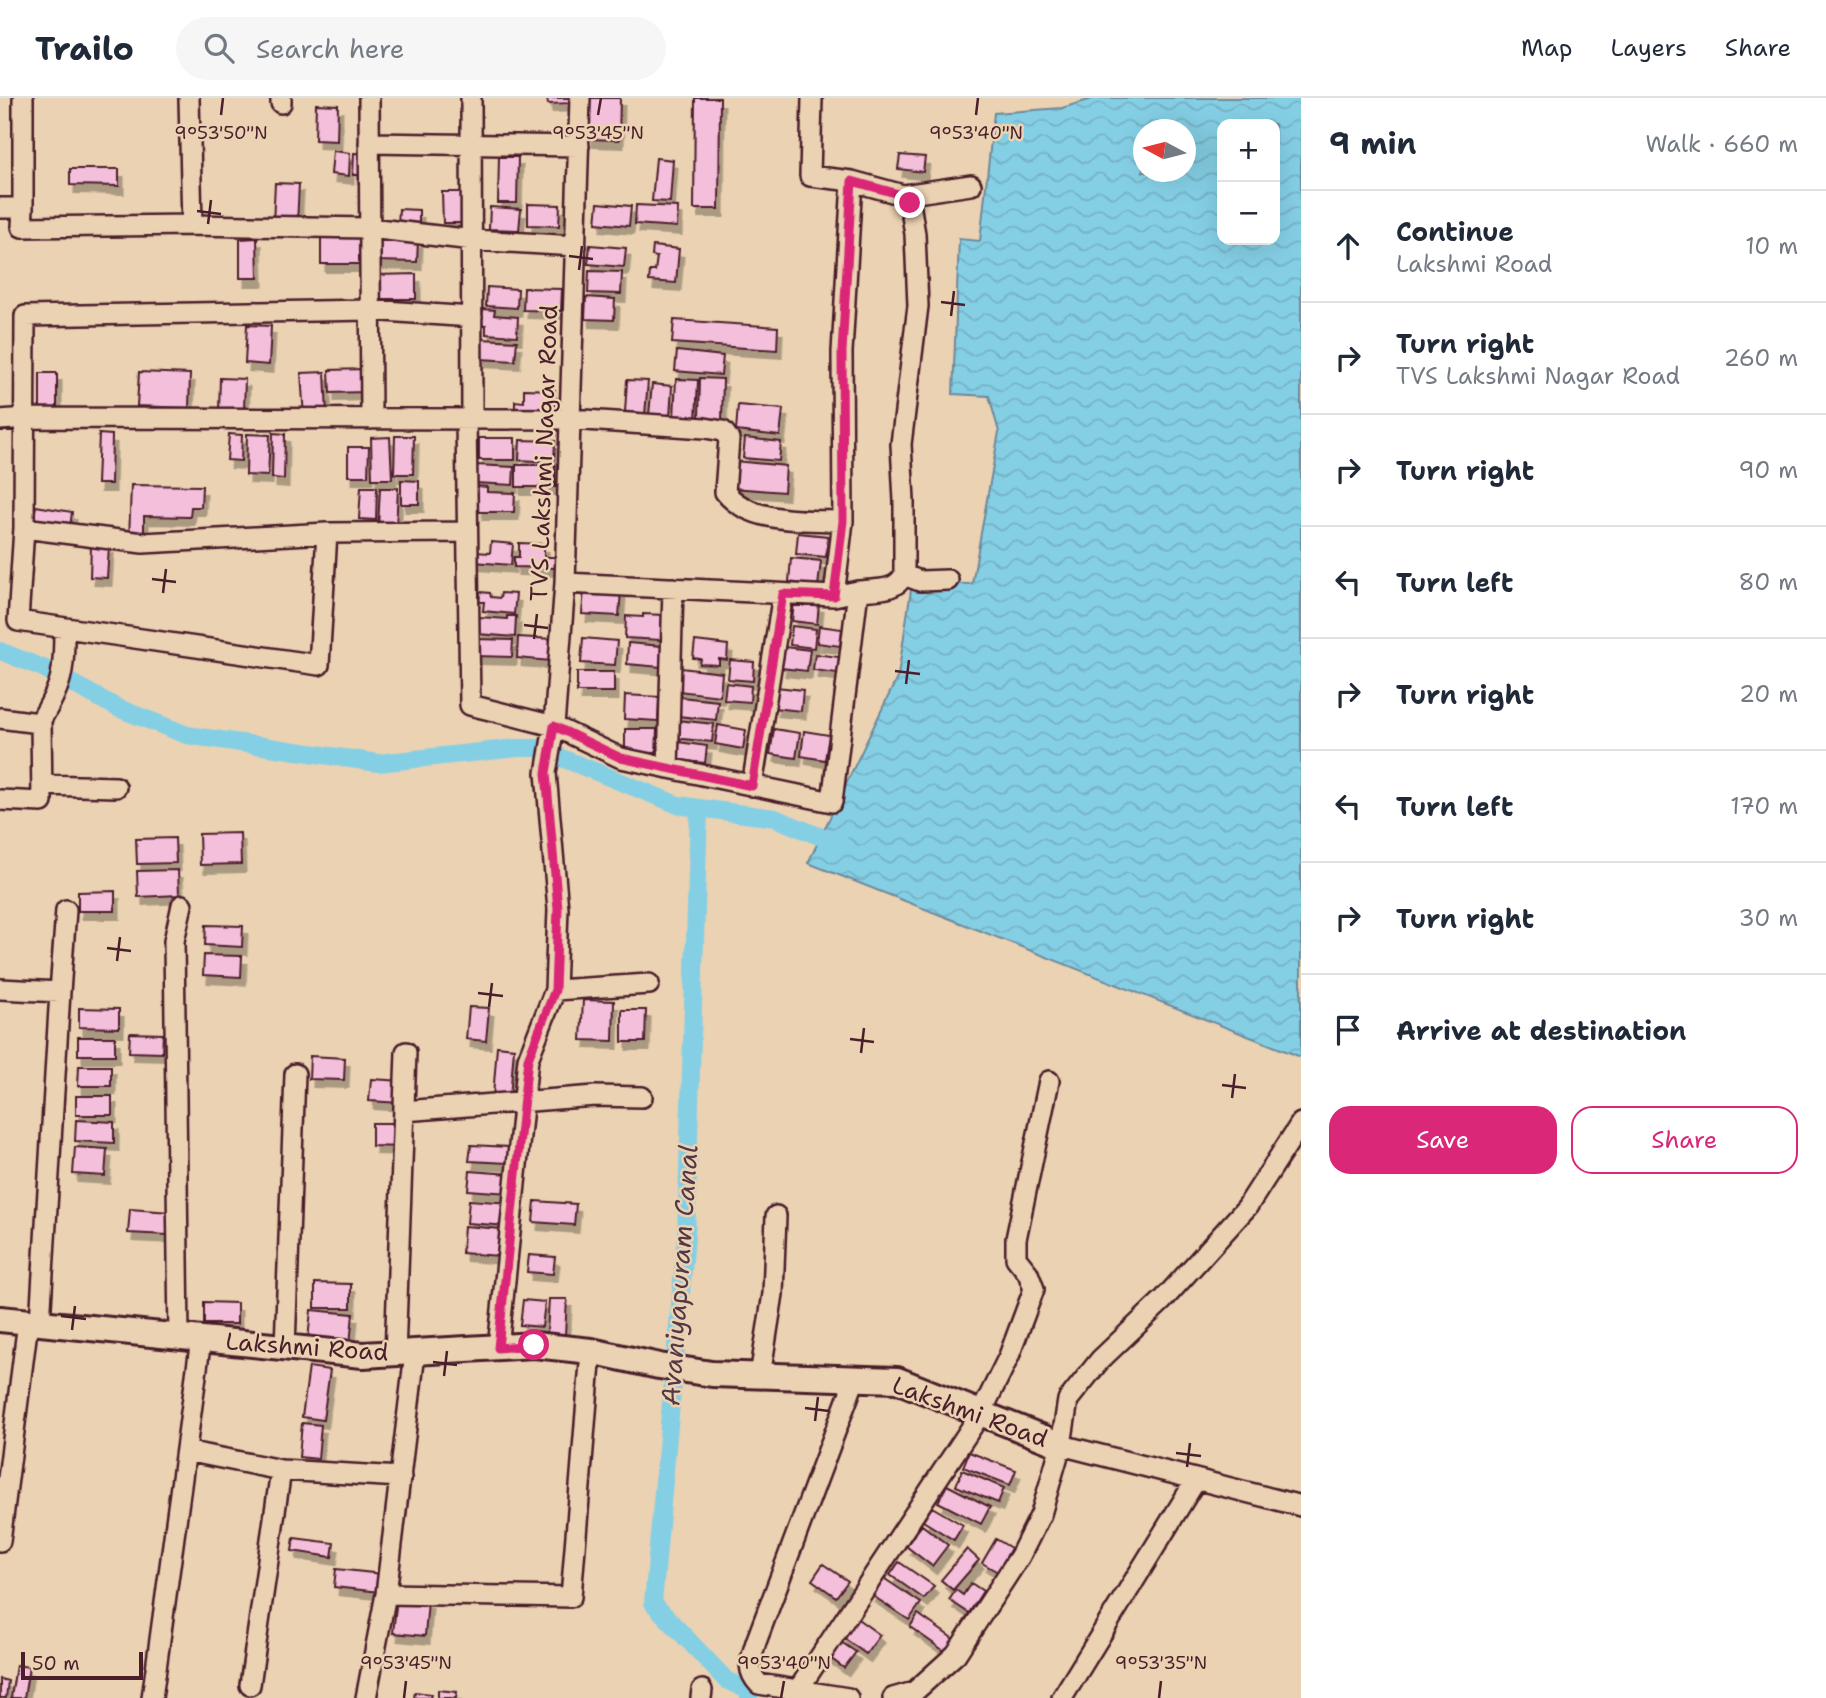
<!DOCTYPE html>
<html lang="en">
<head>
<meta charset="utf-8">
<style>
  :root { --surface:#fff; --page:#f6f6f7; --text:#1f2937; --muted:#747a83; --line:#e0e1e3; --accent:#db2777 }
  body { margin:0; font-family:"Shantell Sans",sans-serif; background:var(--page); color:var(--text) }
  .controls { position:absolute; right:21px; top:21px; display:grid; overflow:hidden; border-radius:14px; box-shadow:0 7px 28px #0002 }
  .controls button { width:63px; height:63px; display:grid; place-items:center; padding:0; border:0; border-bottom:2px solid var(--line); background:var(--surface); color:var(--text); font:35px sans-serif }
  .compass { position:absolute; left:1133px; top:21px; width:63px; height:63px; border-radius:50%; background:var(--surface); box-shadow:0 7px 28px #0002; rotate:277deg }
  .scale { position:absolute; left:21px; bottom:18px; width:122px; box-sizing:border-box; padding-left:7px; border:4px solid #4a1f2b; border-top:0; font-size:19px; line-height:24px; white-space:nowrap; color:#4a1f2b; -webkit-text-stroke:5px #ead2b2; paint-order:stroke }
  .stop { position:absolute; width:21px; height:21px; margin:-16px; border:5px solid #db2777; border-radius:50%; background:#fff }
  .stop.end { background:#db2777; border-color:#fff; box-shadow:0 2px 7px #0008 }
  .list { margin:0; padding:0; list-style:none }
  h2 { display:flex; justify-content:space-between; align-items:center; height:91px; margin:0; padding:0 28px; font-size:30px }
  h2 small { font-size:23px; font-weight:400; color:var(--muted) }
  .list li { display:grid; grid-template-columns:46px 1fr auto; gap:21px; align-items:center; box-sizing:border-box; height:112px; padding:0 28px; border-top:2px solid var(--line) }
  .list b { display:block; font-size:26px; white-space:nowrap }
  .list p { margin:0; font-size:23px; white-space:nowrap; color:var(--muted) }
  .list em { font-size:23px; font-style:normal; color:var(--muted) }
  .actions { display:flex; gap:14px; padding:21px 28px }
  .actions a { flex:1; padding:16px 0; border:2px solid var(--accent); border-radius:21px; text-align:center; font-size:24px; color:var(--accent) }
  .actions .main { background:var(--accent); color:#fff }
  .icon { flex:none; width:38px; height:38px; fill:none; stroke:currentColor; stroke-width:2; stroke-linecap:round; stroke-linejoin:round }
  .map { position:relative; flex:none; width:1301px; height:1600px; overflow:hidden }
  header { display:flex; align-items:center; gap:42px; box-sizing:border-box; height:98px; padding:0 35px; background:var(--surface); border-bottom:2px solid var(--line) }
  header strong { font-size:33px }
  nav { display:flex; gap:38px; margin-inline-start:auto; font-size:24px }
  .search { width:490px; height:63px; background:var(--page); display:flex; align-items:center; gap:18px; box-sizing:border-box; padding:0 24px; border-radius:38px; color:var(--muted); font-size:26px }
  main { display:flex }
  aside { flex:1; background:var(--surface) }
  .map>svg:first-child { display:block }
  .water { fill:url(#water-waves); stroke:#6d899b; stroke-width:2; fill-rule:evenodd }
  .lines { fill:none; stroke-linecap:round; stroke-linejoin:round }
  .canal { stroke:#85cfe5; stroke-width:18 }
  .building { fill:#f4bfda; stroke:#4a1f2b; stroke-width:2; filter:url(#shadow) }
  .minor-casing { stroke:#4a1f2b; stroke-width:24 }
  .tertiary-casing { stroke:#4a1f2b; stroke-width:30 }
  .minor { stroke:#ead2b2; stroke-width:19 }
  .tertiary { stroke:#ead2b2; stroke-width:24 }
  .route { stroke:#db2777; stroke-width:9 }
  .ticks { fill:none; stroke:#4a1f2b; stroke-width:2.5 }
  .labels { text-anchor:middle; dominant-baseline:central; stroke-width:5; stroke-linejoin:round; paint-order:stroke }
  .street-label { font-size:24px; fill:#4a1f2b; stroke:#ead2b2 }
  .water-label { font-size:26px; font-style:italic; fill:#533947; stroke:#ead2b2 }
  .ticks-label { font-size:18px; text-anchor:middle; fill:#4a1f2b; stroke:#ead2b2; stroke-width:5; stroke-linejoin:round; paint-order:stroke }
</style>
</head>
<body>
<header>
<strong>Trailo</strong>
<div class="search"><svg class="icon" aria-label="search" viewBox="0 0 24 24"><circle cx="10" cy="10" r="6"/><path d="M15 15l6 6"/></svg>Search here</div>
<nav><a>Map</a><a>Layers</a><a>Share</a></nav>
</header>
<main>
<div class="map">
<svg width="1301" height="1600" viewBox="0 0 1301 1600">
  <defs>
    <pattern id="water-waves" width="16" height="10" patternUnits="userSpaceOnUse" patternTransform="scale(1.75)"><rect width="16" height="10" fill="#85cfe5"/><path d="M0 5q4-4 8 0t8 0" fill="none" stroke="#74b1c5"/></pattern>
    <filter id="shadow"><feDropShadow dx="4.5" dy="8" stdDeviation="0" flood-color="#0004"/></filter>
  </defs>
  <rect width="100%" height="100%" fill="#ead2b2"/>
  <filter id="ink" filterUnits="userSpaceOnUse"><feTurbulence type="fractalNoise" baseFrequency=".0143" numOctaves="2"/><feDisplacementMap in="SourceGraphic" scale="14" xChannelSelector="R" yChannelSelector="G"/><feConvolveMatrix kernelMatrix="1 2 1 2 8 2 1 2 1" color-interpolation-filters="sRGB"/></filter>
  <g filter="url(#ink)">
    <path class="water" d="M 1095,0 L 1301,0 L 1301,959 L 808,765 L 898,578 L 912,485 L 972,486 L 999,334 L 989,298 L 953,296 L 959,141 L 980,143 L 994,15 L 1062,10 ZM 1222,26 L 1275,26 L 1275,142 L 1222,142 ZM 1143,32 L 1185,32 L 1185,74 L 1143,74 Z"/>
    <g class="lines">
      <path class="canal" d="M 0,553 L 43,570 L 118,610 L 187,637 L 378,665 L 517,650 L 537,650 L 678,707 L 699,710 L 686,1139 L 653,1505 L 726,1582 L 749,1593 L 749,1600
        M 699,710 L 775,720 L 843,748"/>
    </g>
    <path class="building" d="M 547,0 L 577,0 L 577,5 L 548,6 Z
      M 589,0 L 620,0 L 619,42 L 588,41 Z
      M 695,0 L 720,0 L 719,111 L 694,111 Z
      M 316,6 L 338,7 L 337,43 L 315,42 Z
      M 333,53 L 350,55 L 349,78 L 331,76 Z
      M 354,55 L 365,56 L 364,77 L 353,77 Z
      M 900,57 L 925,59 L 923,74 L 898,71 Z
      M 499,59 L 518,59 L 517,105 L 498,105 Z
      M 656,60 L 673,62 L 670,104 L 652,103 Z
      M 70,71 L 119,71 L 119,88 L 70,87 Z
      M 275,85 L 299,86 L 297,126 L 273,125 Z
      M 442,94 L 464,94 L 465,125 L 443,125 Z
      M 598,105 L 631,108 L 629,128 L 596,125 Z
      M 528,106 L 560,107 L 559,128 L 528,127 Z
      M 636,107 L 678,109 L 677,129 L 635,126 Z
      M 490,109 L 521,111 L 519,132 L 489,131 Z
      M 399,111 L 419,112 L 419,127 L 398,127 Z
      M 321,139 L 364,139 L 363,166 L 321,166 Z
      M 257,140 L 258,180 L 240,180 L 240,141 Z
      M 377,141 L 418,142 L 417,164 L 376,163 Z
      M 590,147 L 626,150 L 624,169 L 588,166 Z
      M 653,148 L 679,151 L 676,185 L 649,183 L 650,173 L 655,173 L 657,159 L 652,158 Z
      M 589,173 L 622,174 L 621,196 L 588,195 Z
      M 416,176 L 416,201 L 376,201 L 375,177 Z
      M 487,189 L 518,191 L 517,210 L 486,208 Z
      M 524,190 L 562,191 L 561,213 L 523,212 Z
      M 586,199 L 615,201 L 614,222 L 585,221 Z
      M 483,211 L 495,212 L 494,217 L 518,219 L 517,238 L 486,236 L 486,227 L 482,227 Z
      M 674,222 L 778,229 L 777,252 L 672,245 Z
      M 247,227 L 271,228 L 269,267 L 245,265 Z
      M 481,241 L 517,243 L 515,263 L 480,261 Z
      M 677,253 L 723,258 L 721,277 L 675,273 Z
      M 364,271 L 364,294 L 330,295 L 329,272 Z
      M 139,274 L 190,276 L 189,310 L 137,308 Z
      M 325,274 L 327,317 L 304,319 L 301,275 Z
      M 40,275 L 57,275 L 57,316 L 40,316 Z
      M 220,280 L 245,281 L 244,313 L 219,313 Z
      M 700,280 L 723,281 L 722,323 L 699,322 Z
      M 676,281 L 698,282 L 696,321 L 674,320 Z
      M 627,282 L 648,283 L 645,316 L 625,314 Z
      M 652,286 L 672,288 L 670,319 L 649,317 Z
      M 524,291 L 555,292 L 554,315 L 515,314 L 515,303 L 524,304 Z
      M 738,307 L 783,311 L 780,338 L 736,333 Z
      M 273,335 L 285,336 L 284,381 L 272,380 Z
      M 99,336 L 112,337 L 111,386 L 97,386 Z
      M 229,336 L 242,337 L 241,363 L 227,362 Z
      M 247,336 L 270,337 L 268,378 L 246,377 Z
      M 395,338 L 414,338 L 413,376 L 394,376 Z
      M 390,339 L 392,381 L 372,381 L 371,340 Z
      M 479,340 L 515,340 L 515,362 L 479,362 Z
      M 745,340 L 781,344 L 779,363 L 743,360 Z
      M 520,342 L 555,343 L 554,364 L 519,362 Z
      M 348,349 L 369,349 L 368,378 L 348,378 Z
      M 734,363 L 786,368 L 784,394 L 732,390 Z
      M 476,367 L 514,369 L 513,387 L 475,385 Z
      M 516,367 L 555,367 L 555,389 L 516,389 Z
      M 401,382 L 419,383 L 419,406 L 401,406 Z
      M 131,387 L 202,388 L 201,409 L 191,409 L 190,419 L 144,418 L 144,442 L 129,442 Z
      M 474,388 L 487,389 L 487,394 L 515,395 L 514,414 L 478,414 L 478,402 L 474,402 Z
      M 361,389 L 377,389 L 376,422 L 359,421 Z
      M 380,390 L 398,390 L 396,431 L 378,430 Z
      M 36,408 L 72,414 L 70,430 L 33,424 Z
      M 798,435 L 828,438 L 826,459 L 796,456 Z
      M 491,444 L 513,446 L 511,467 L 474,464 L 475,454 L 490,455 Z
      M 519,445 L 544,446 L 544,459 L 556,459 L 556,470 L 514,469 L 514,459 L 519,459 Z
      M 91,447 L 109,448 L 107,480 L 90,479 Z
      M 791,460 L 821,463 L 818,488 L 789,484 Z
      M 584,491 L 621,493 L 619,518 L 582,516 Z
      M 480,494 L 490,495 L 491,499 L 500,500 L 501,495 L 516,496 L 514,516 L 483,513 L 484,504 L 479,504 Z
      M 794,504 L 819,506 L 817,526 L 792,523 Z
      M 643,516 L 663,517 L 661,542 L 625,540 L 626,518 L 643,519 Z
      M 507,518 L 516,518 L 515,539 L 478,536 L 479,519 L 507,521 Z
      M 792,528 L 816,531 L 814,550 L 790,547 Z
      M 819,528 L 842,531 L 840,548 L 817,545 Z
      M 518,539 L 553,541 L 551,563 L 517,560 Z
      M 583,540 L 617,543 L 615,567 L 581,565 Z
      M 476,541 L 513,542 L 512,559 L 475,558 Z
      M 695,543 L 728,547 L 727,562 L 719,561 L 719,567 L 700,566 L 701,561 L 693,560 Z
      M 628,545 L 662,548 L 661,569 L 627,566 Z
      M 784,549 L 810,552 L 807,573 L 781,570 Z
      M 815,556 L 839,559 L 837,575 L 813,572 Z
      M 730,562 L 754,564 L 753,583 L 728,581 Z
      M 681,570 L 722,575 L 720,598 L 678,593 Z
      M 577,574 L 614,574 L 614,594 L 577,594 Z
      M 726,585 L 751,588 L 750,604 L 724,602 Z
      M 776,589 L 803,592 L 801,613 L 774,610 Z
      M 625,597 L 659,599 L 658,623 L 624,621 Z
      M 680,599 L 718,603 L 716,622 L 678,618 Z
      M 676,622 L 714,626 L 712,644 L 674,640 Z
      M 718,627 L 746,632 L 743,651 L 715,646 Z
      M 625,631 L 657,631 L 656,655 L 625,654 Z
      M 774,631 L 800,635 L 796,660 L 770,656 Z
      M 804,633 L 829,637 L 825,662 L 801,658 Z
      M 678,644 L 707,648 L 705,665 L 676,662 Z
      M 240,735 L 241,766 L 200,767 L 199,736 Z
      M 175,740 L 176,765 L 137,766 L 136,741 Z
      M 178,772 L 179,797 L 138,799 L 137,773 Z
      M 115,793 L 115,813 L 78,813 L 78,794 Z
      M 206,827 L 243,828 L 242,849 L 205,847 Z
      M 204,857 L 242,858 L 241,879 L 203,877 Z
      M 583,902 L 614,903 L 613,943 L 581,942 Z
      M 469,909 L 489,910 L 486,943 L 466,941 Z
      M 79,910 L 119,911 L 119,930 L 79,929 Z
      M 622,912 L 646,912 L 645,944 L 622,944 Z
      M 130,935 L 163,936 L 162,955 L 129,954 Z
      M 78,939 L 115,939 L 115,957 L 78,957 Z
      M 497,948 L 514,950 L 510,1000 L 493,999 Z
      M 310,958 L 345,960 L 344,982 L 309,981 Z
      M 79,968 L 111,968 L 111,988 L 78,988 Z
      M 371,981 L 403,983 L 401,1005 L 369,1003 Z
      M 76,998 L 112,998 L 112,1017 L 76,1017 Z
      M 76,1022 L 114,1024 L 114,1045 L 75,1043 Z
      M 372,1025 L 401,1025 L 400,1049 L 372,1048 Z
      M 471,1047 L 509,1049 L 508,1065 L 469,1063 Z
      M 75,1049 L 107,1051 L 105,1078 L 73,1076 Z
      M 470,1073 L 510,1076 L 509,1095 L 468,1092 Z
      M 469,1102 L 511,1105 L 509,1128 L 467,1125 Z
      M 535,1103 L 576,1106 L 574,1127 L 533,1124 Z
      M 130,1111 L 170,1114 L 168,1137 L 128,1135 Z
      M 464,1128 L 501,1131 L 499,1158 L 462,1155 Z
      M 529,1157 L 555,1159 L 553,1176 L 527,1174 Z
      M 315,1185 L 351,1186 L 351,1210 L 315,1210 Z
      M 549,1201 L 567,1201 L 565,1237 L 547,1236 Z
      M 523,1202 L 545,1204 L 542,1229 L 520,1227 Z
      M 204,1204 L 237,1205 L 237,1226 L 204,1226 Z
      M 311,1212 L 353,1216 L 350,1246 L 308,1242 Z
      M 309,1269 L 330,1272 L 323,1322 L 302,1319 Z
      M 302,1325 L 321,1327 L 318,1361 L 299,1359 Z
      M 969,1354 L 1016,1372 L 1010,1387 L 963,1369 Z
      M 962,1372 L 1004,1390 L 998,1405 L 956,1388 Z
      M 947,1387 L 990,1409 L 981,1426 L 938,1404 Z
      M 932,1409 L 963,1427 L 954,1442 L 923,1423 Z
      M 922,1427 L 948,1447 L 932,1468 L 906,1448 Z
      M 294,1440 L 334,1445 L 332,1459 L 292,1453 Z
      M 996,1441 L 1011,1450 L 998,1474 L 982,1465 Z
      M 967,1451 L 979,1462 L 953,1492 L 941,1482 Z
      M 899,1464 L 934,1488 L 924,1501 L 890,1477 Z
      M 823,1466 L 848,1483 L 836,1499 L 812,1482 Z
      M 336,1471 L 382,1476 L 380,1494 L 334,1489 Z
      M 882,1479 L 921,1505 L 909,1522 L 870,1496 Z
      M 971,1485 L 983,1493 L 969,1515 L 949,1502 L 956,1492 L 963,1497 Z
      M 397,1500 L 428,1503 L 425,1538 L 393,1535 Z
      M 918,1516 L 955,1542 L 947,1555 L 910,1529 Z
      M 855,1519 L 880,1537 L 866,1556 L 841,1538 Z
      M 838,1542 L 856,1554 L 844,1570 L 826,1557 Z
      M 16,1567 L 29,1569 L 24,1600 L 11,1600 Z
      M 0,1581 L 8,1583 L 6,1600 L 0,1600 Z
      M 438,1592 L 457,1594 L 456,1600 L 438,1600 Z
      M 415,1594 L 431,1596 L 430,1600 L 414,1600 Z"/>
    <g class="lines">
      <g class="minor-casing">
        <path id="minor" d="M 281,0 L 281,5
          M 369,0 L 371,321
          M 471,0 L 472,321
          M 369,45 L 579,48
          M 852,83 L 903,97 L 910,105 L 915,136 L 918,208 L 901,346 L 904,403 L 904,477 C 896,494 875,491 858,493
          M 903,97 L 971,87
          M 0,110 L 23,110 L 23,0
          M 23,110 L 22,129 L 192,127 L 189,0
          M 192,127 L 369,130 L 473,142 L 576,148
          M 466,321 L 470,607 L 554,628 L 621,660 L 832,704 L 858,493 L 834,498
          M 0,322 L 26,320 L 570,321 L 705,330 L 723,333 L 729,341 L 725,394 C 750,426 806,422 843,423
          M 24,430 L 18,523 L 319,567 L 327,435
          M 466,434 L 327,435 L 143,445 L 24,430 L 25,218 L 370,212 L 472,219
          M 904,477 L 920,483 L 948,482
          M 565,485 L 834,498 L 843,423 L 842,254 L 852,83 L 810,78 L 812,0
          M 0,620 L 39,625 C 63,586 64,575 64,530
          M 668,670 L 673,490
          M 42,687 L 116,689
          M 752,688 L 783,496
          M 0,702 L 42,704 L 41,623
          M 0,891 L 60,894 L 40,1225
          M 555,892 L 649,886
          M 60,894 L 66,812
          M 404,1013 L 595,998 L 642,999
          M 179,1239 L 174,843 L 182,807
          M 285,1249 L 295,976
          M 498,1250 L 528,961 L 555,892 L 558,811 L 546,675 L 554,628 L 565,485 L 580,0
          M 395,1257 L 406,954
          M 760,1278 L 773,1196 L 776,1118
          M 1061,1347 L 1301,1408
          M 186,1353 L 281,1372 L 250,1587
          M 281,1372 L 401,1379
          M 0,1443 L 28,1224
          M 386,1496 L 571,1499 L 591,1253
          M 798,1592 L 981,1315 L 1009,1258 L 1034,1191 L 1028,1175 L 1016,1160 L 1016,1141 L 1049,983
          M 152,1600 L 201,1241
          M 366,1600 L 386,1496 L 415,1255
          M 701,1600 L 702,1592
          M 848,1600 L 759,1586 C 745,1571 751,1562 756,1544 L 855,1281
          M 893,1600 L 914,1594 L 956,1556 L 1020,1458 L 1041,1416 L 1061,1347 L 1068,1302 L 1100,1262 L 1163,1202 L 1247,1109 L 1301,1025
          M 1062,1600 L 1196,1382"/>
      </g>
      <g class="tertiary-casing">
        <path id="tertiary" d="M 0,1221 L 363,1257 L 534,1247 L 591,1253 L 659,1268 L 712,1276 L 897,1282 L 1061,1347"/>
      </g>
      <use href="#minor" class="minor"/>
      <use href="#tertiary" class="tertiary"/>
    </g>
  </g>
  <g class="lines" filter="url(#ink)">
    <path class="route" d="M 534,1247 L 498,1250 L 528,961 L 555,892 L 558,811 L 546,675 L 554,628 L 621,660 L 752,688 L 783,496 L 834,498 L 843,423 L 842,254 L 852,83 L 902,97 L 910,105"/>
  </g>
  <path class="ticks" d="M 221,17 L 223,0M 598,17 L 601,0M 976,17 L 978,0M 197,113 L 221,116M 208,126 L 211,102M 569,158 L 593,161M 579,172 L 582,148M 941,204 L 965,207M 951,218 L 954,193M 152,481 L 176,484M 163,495 L 166,471M 524,527 L 548,530M 534,541 L 537,516M 895,573 L 920,576M 906,586 L 909,562M 107,850 L 131,853M 117,863 L 120,839M 478,895 L 503,898M 489,909 L 492,885M 850,941 L 874,944M 861,955 L 864,930M 1222,987 L 1246,990M 1232,1000 L 1235,976M 61,1218 L 86,1221M 72,1232 L 75,1208M 433,1264 L 457,1267M 444,1278 L 447,1253M 805,1310 L 829,1313M 815,1323 L 818,1299M 1176,1355 L 1201,1358M 1187,1369 L 1190,1345M 404,1600 L 406,1583M 781,1600 L 784,1583M 1159,1600 L 1161,1583"/>
  <g class="labels">
    <g class="street-label">
      <text transform="translate(544 355) rotate(-88)">TVS Lakshmi Nagar Road</text>
      <text transform="translate(307 1249) rotate(4)">Lakshmi Road</text>
      <text transform="translate(970 1314) rotate(20)">Lakshmi Road</text>
    </g>
    <g class="water-label">
      <text transform="translate(679 1177) rotate(-86)">Avaniyapuram Canal</text>
    </g>
  </g>
  <g class="ticks-label">
    <text x="221" y="41">9°53'50"N</text>
    <text x="598" y="41">9°53'45"N</text>
    <text x="976" y="41">9°53'40"N</text>
    <text x="406" y="1571">9°53'45"N</text>
    <text x="784" y="1571">9°53'40"N</text>
    <text x="1161" y="1571">9°53'35"N</text>
  </g>
</svg>
<div class="controls">
<button>+</button>
<button>−</button>
</div>
<svg class="compass" viewBox="-18 -18 36 36"><path d="M0-13l5 13h-10z" fill="#e53935"/><path d="M0 13l5-13h-10z" fill="#747a83"/></svg>
<div class="scale">50 m</div>
<div class="stop" style="left:534px;top:1247px"></div>
<div class="stop end" style="left:910px;top:105px"></div>
</div>
<aside>
<h2>9 min<small>Walk · 660 m</small></h2>
<ul class="list">
<li><svg class="icon" aria-label="ahead" viewBox="0 0 24 24"><path d="M12 20V5M6 11l6-6 6 6"/></svg><div><b>Continue</b><p>Lakshmi Road</p></div><em>10 m</em></li>
<li><svg class="icon" aria-label="right" viewBox="0 0 24 24"><path d="M7 20v-9h11M14 6l5 5-5 5"/></svg><div><b>Turn right</b><p>TVS Lakshmi Nagar Road</p></div><em>260 m</em></li>
<li><svg class="icon" aria-label="right" viewBox="0 0 24 24"><path d="M7 20v-9h11M14 6l5 5-5 5"/></svg><div><b>Turn right</b></div><em>90 m</em></li>
<li><svg class="icon" aria-label="left" viewBox="0 0 24 24"><path d="M17 20v-9H6M10 6l-5 5 5 5"/></svg><div><b>Turn left</b></div><em>80 m</em></li>
<li><svg class="icon" aria-label="right" viewBox="0 0 24 24"><path d="M7 20v-9h11M14 6l5 5-5 5"/></svg><div><b>Turn right</b></div><em>20 m</em></li>
<li><svg class="icon" aria-label="left" viewBox="0 0 24 24"><path d="M17 20v-9H6M10 6l-5 5 5 5"/></svg><div><b>Turn left</b></div><em>170 m</em></li>
<li><svg class="icon" aria-label="right" viewBox="0 0 24 24"><path d="M7 20v-9h11M14 6l5 5-5 5"/></svg><div><b>Turn right</b></div><em>30 m</em></li>
<li><svg class="icon" aria-label="arrive" viewBox="0 0 24 24"><path d="M6 21V4h12l-3 4 3 4H6"/></svg><div><b>Arrive at destination</b></div></li>
</ul>
<div class="actions"><a class="main">Save</a><a>Share</a></div>
</aside>
</main>
</body>
</html>
